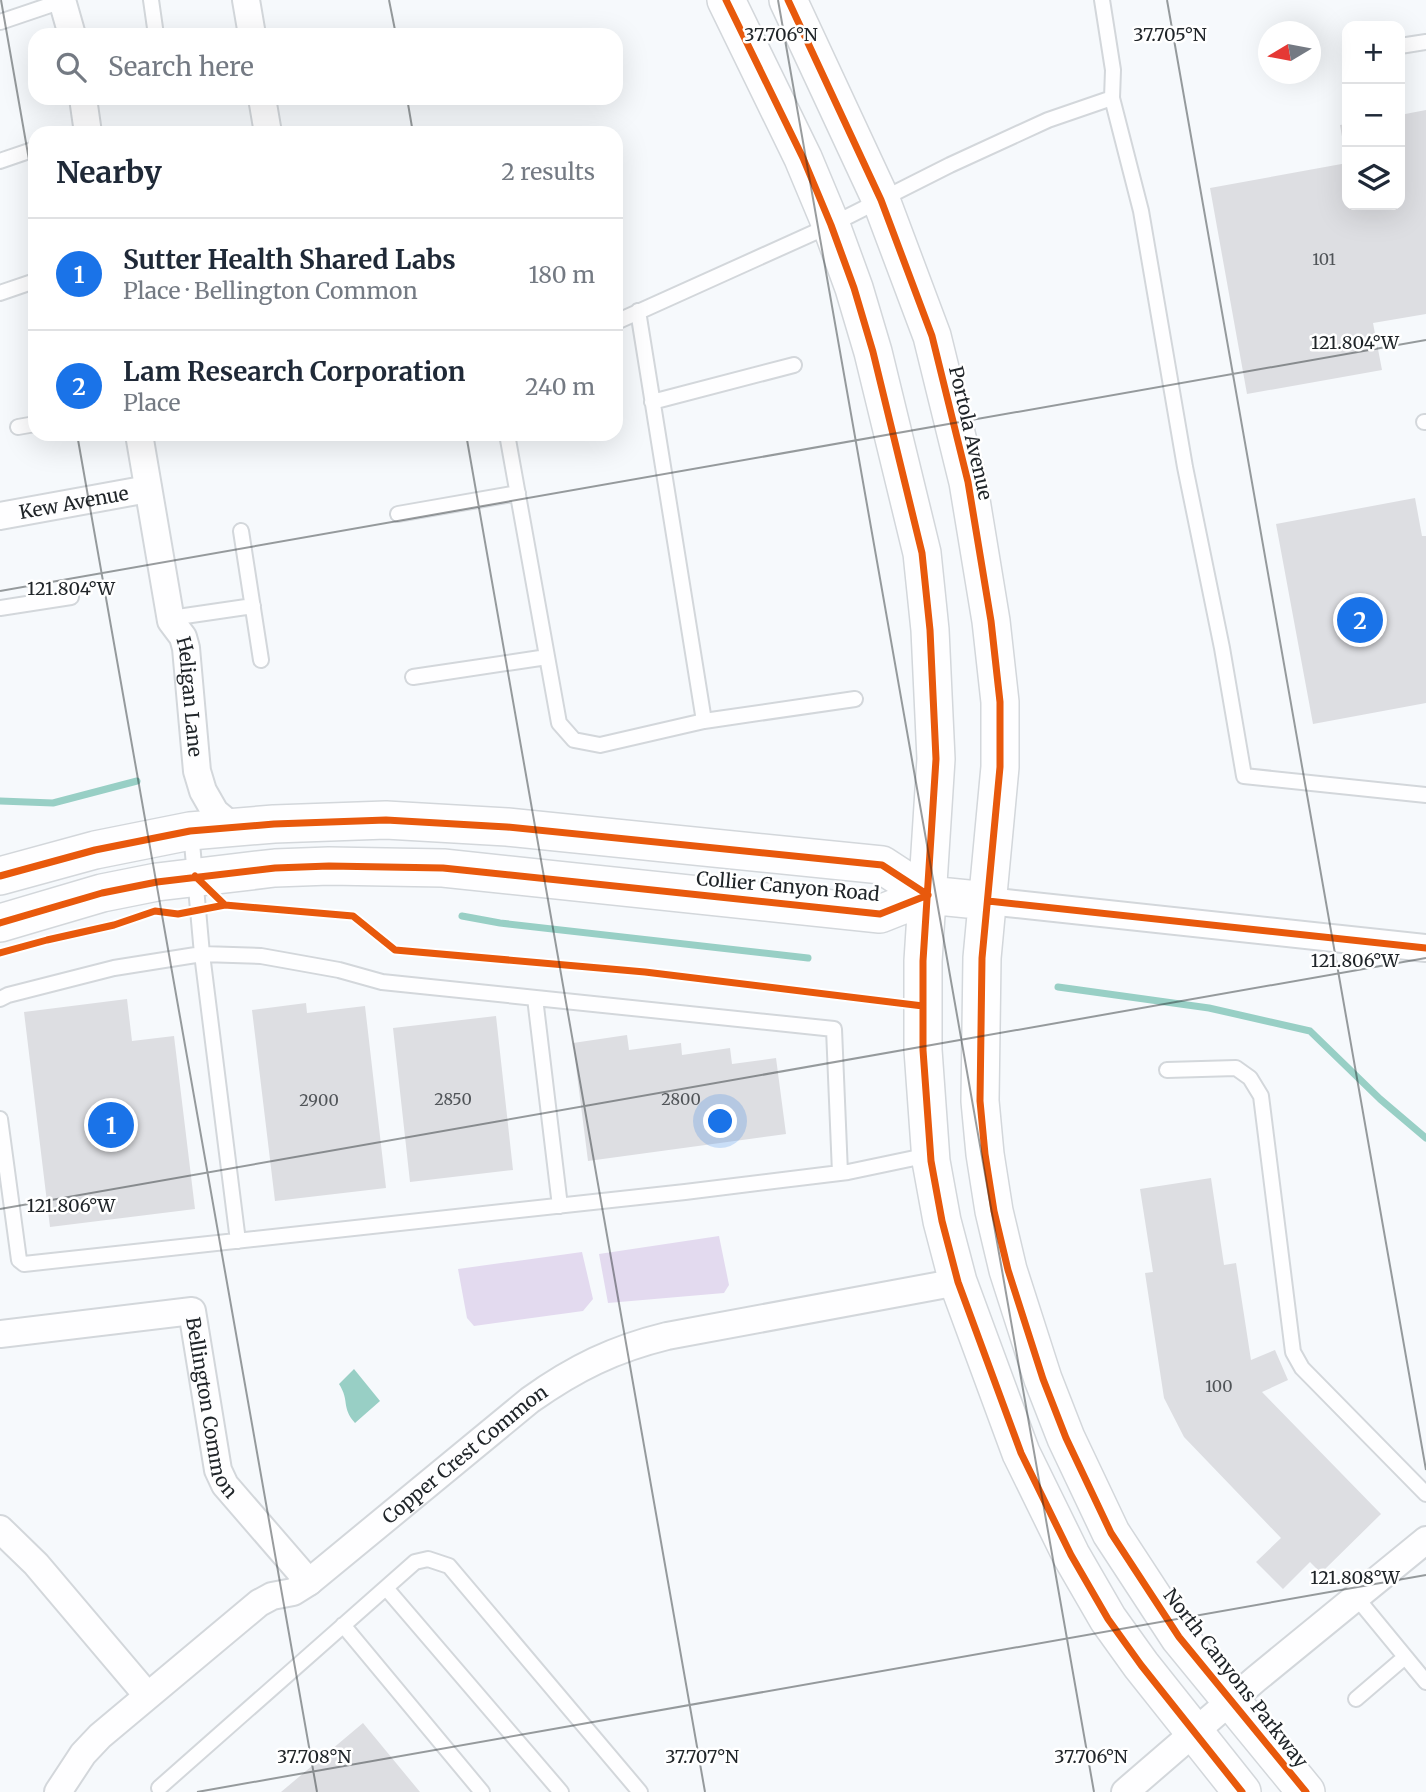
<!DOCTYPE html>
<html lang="en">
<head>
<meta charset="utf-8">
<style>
  :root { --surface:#fff; --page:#f6f6f7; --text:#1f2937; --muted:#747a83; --line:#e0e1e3; --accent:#1a73e8 }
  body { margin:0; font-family:Merriweather,serif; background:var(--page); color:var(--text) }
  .controls { position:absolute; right:21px; top:21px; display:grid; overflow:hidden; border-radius:14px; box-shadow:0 7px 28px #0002 }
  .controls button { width:63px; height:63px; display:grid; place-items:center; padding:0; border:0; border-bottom:2px solid var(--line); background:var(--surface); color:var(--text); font:35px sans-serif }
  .compass { position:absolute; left:1258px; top:21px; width:63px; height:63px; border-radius:50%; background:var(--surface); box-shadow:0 7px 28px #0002; rotate:260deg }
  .you { position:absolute; left:721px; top:1122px; width:24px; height:24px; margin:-18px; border:5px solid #fff; border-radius:50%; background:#1a73e8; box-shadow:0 0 0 10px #1a73e833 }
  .badge { display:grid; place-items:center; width:46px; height:46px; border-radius:50%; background:var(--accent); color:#fff; font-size:23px; font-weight:700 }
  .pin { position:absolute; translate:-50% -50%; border:4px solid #fff; box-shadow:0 2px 7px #0006 }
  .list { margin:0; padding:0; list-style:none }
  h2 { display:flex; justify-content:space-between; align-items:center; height:91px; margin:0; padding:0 28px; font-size:30px }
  h2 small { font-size:23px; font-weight:400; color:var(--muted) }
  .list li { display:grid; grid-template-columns:46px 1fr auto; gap:21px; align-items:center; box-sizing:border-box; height:112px; padding:0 28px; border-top:2px solid var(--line) }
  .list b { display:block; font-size:26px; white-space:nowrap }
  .list p { margin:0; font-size:23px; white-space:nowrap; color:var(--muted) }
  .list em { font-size:23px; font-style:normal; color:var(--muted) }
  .icon { flex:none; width:38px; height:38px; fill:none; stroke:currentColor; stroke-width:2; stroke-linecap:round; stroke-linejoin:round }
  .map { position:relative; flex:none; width:1426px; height:1792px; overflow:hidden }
  .search { position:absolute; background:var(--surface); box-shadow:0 7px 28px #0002; left:28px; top:28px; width:595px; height:77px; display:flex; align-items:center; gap:18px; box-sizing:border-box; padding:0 24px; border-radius:21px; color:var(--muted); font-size:26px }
  .panel { position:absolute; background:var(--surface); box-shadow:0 7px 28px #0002; left:28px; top:126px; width:595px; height:315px; border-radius:21px }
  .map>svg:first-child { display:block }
  .green { fill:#e3daef }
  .water { fill:#98cfc5 }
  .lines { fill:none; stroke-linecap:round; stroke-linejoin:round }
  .stream { stroke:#98cfc5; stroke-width:7 }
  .building { fill:#dddee2 }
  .lane-casing { stroke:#d3d7db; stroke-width:18 }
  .street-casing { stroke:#d3d7db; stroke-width:30 }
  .secondary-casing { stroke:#d3d7db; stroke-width:40 }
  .lane { stroke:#fefeff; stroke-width:14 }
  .street { stroke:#fefeff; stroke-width:26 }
  .secondary { stroke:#fefeff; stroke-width:37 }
  .cycleway-casing { stroke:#fff; stroke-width:11 }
  .cycleway { stroke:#e8590c; stroke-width:7 }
  .ticks { fill:none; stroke:#202529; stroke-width:2; stroke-opacity:0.45 }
  .labels { text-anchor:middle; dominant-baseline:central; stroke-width:5; stroke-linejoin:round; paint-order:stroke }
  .number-label { font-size:16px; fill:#505458 }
  .street-label { font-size:19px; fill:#202529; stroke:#fff }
  .ticks-label { font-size:18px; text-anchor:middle; fill:#202529; stroke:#fff; stroke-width:5; stroke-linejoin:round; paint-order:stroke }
</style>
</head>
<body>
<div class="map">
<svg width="1426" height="1792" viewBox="0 0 1426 1792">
  <rect width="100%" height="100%" fill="#f6f9fc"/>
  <path class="green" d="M 719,1236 L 729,1285 L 724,1293 L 608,1303 L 599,1254 Z
    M 582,1252 L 593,1299 L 583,1311 L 474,1326 L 467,1318 L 458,1269 Z"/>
  <path class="water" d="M 354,1369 L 380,1401 L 355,1423 C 341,1407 350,1401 339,1384 Z"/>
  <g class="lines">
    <path class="stream" d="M 0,801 L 53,803 L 137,781
      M 462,916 L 500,923 L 808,958
      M 1058,987 L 1209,1008 L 1310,1031 L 1380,1099 L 1426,1138"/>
  </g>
  <path class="building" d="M 1426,110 L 1426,314 L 1373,323 L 1382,370 L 1247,394 L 1210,188 L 1347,163 L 1347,205 L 1400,205 L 1400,115 Z
    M 1347,124 L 1347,160 L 1346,160 L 1340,125 Z
    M 1415,498 L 1422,536 L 1426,536 L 1426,703 L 1313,724 L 1276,524 Z
    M 127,999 L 132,1041 L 174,1036 L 195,1209 L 50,1227 L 24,1012 Z
    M 306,1003 L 307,1013 L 365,1006 L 386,1188 L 275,1201 L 252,1010 Z
    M 496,1016 L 513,1170 L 410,1182 L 393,1028 Z
    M 627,1035 L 629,1050 L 681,1043 L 682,1055 L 730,1048 L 732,1064 L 776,1058 L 786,1134 L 588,1161 L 573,1043 Z
    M 1211,1178 L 1224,1265 L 1236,1263 L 1251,1360 L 1275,1350 L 1288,1380 L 1262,1392 L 1381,1514 L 1321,1573 L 1310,1562 L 1283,1589 L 1256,1562 L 1281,1538 L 1184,1437 L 1164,1398 L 1145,1273 L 1153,1272 L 1140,1189 Z
    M 363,1723 L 420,1792 L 281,1792 Z"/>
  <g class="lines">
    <g class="lane-casing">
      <path id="lane" d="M 151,0 L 156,35
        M 1102,0 L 1113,70 L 1112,98 L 1141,211 L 1185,467 L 1222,648 L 1244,776 L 1426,795
        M 0,22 L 62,1
        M 1400,46 L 1426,42
        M 0,161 L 35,149
        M 0,293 L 35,281
        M 616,322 L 831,225 L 950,165 L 1048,120 L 1112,98
        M 652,402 L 794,365
        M 1424,422 L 1426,422
        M 18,427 L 35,424
        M 507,434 L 559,723 L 574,740 L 600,745 L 704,721 L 638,311
        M 398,514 L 518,493
        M 241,531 L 261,660
        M 0,608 L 71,597
        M 171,618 L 253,606
        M 413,677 L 547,657
        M 704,721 L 855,699
        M 191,832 L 202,954 L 238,1241
        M 535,998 L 560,1206
        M 0,999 L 8,995 L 114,968 L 202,954 L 261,956 L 339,970 L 382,982 L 834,1029 L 840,1173
        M 1167,1070 L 1236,1068 L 1250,1078 L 1261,1096 L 1293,1352 L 1302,1368 L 1426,1494
        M 0,1119 L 19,1260 L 24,1264 L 685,1192 L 848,1172 L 929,1155
        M 386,1588 L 561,1792
        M 1356,1597 L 1426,1682
        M 343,1625 L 482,1792
        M 1356,1699 L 1405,1657
        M 159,1788 L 415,1562 L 428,1559 L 449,1566 L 640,1792"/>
    </g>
    <g class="street-casing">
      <g id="street">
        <path d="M 62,0 L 72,35"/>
        <path d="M 246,0 L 252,35"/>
        <path d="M 83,98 L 88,133"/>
        <path d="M 262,98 L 268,133"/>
        <path id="s1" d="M 139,434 L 171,621 L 183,637 L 186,648 L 197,771 L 203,791 L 215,812 L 233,827"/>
        <path id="s2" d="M 0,516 L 148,489"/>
        <path d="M 988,901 L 1426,948"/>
        <path id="s3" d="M 0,1334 L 192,1311 L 218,1470 L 225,1485 L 309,1582"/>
        <path d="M 0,1529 L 36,1564 L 147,1695"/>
        <path id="s4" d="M 58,1792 L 83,1754 L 100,1736 L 259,1603 L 272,1596 L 293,1592 L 309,1582 L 530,1400 C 575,1368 614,1349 667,1336 L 958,1282"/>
        <path d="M 1125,1792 L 1256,1679 L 1426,1540"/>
      </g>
    </g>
    <g class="secondary-casing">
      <path id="secondary" d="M 726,0 L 803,158 L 831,225 L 854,288 L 873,352 L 922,553 L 930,630 L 936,759 L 923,961 L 923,1050 L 931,1161 L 942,1221 L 958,1282 L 1021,1453 L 1071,1555 L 1108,1619 L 1141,1665 L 1242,1792
        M 788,0 L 881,200 L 932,336 L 968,482 L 991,621 L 1000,702 L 1000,767 L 982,958 L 980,1101 L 985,1154 L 994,1211 L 1008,1270 L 1043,1379 L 1066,1438 L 1111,1533 L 1179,1637 L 1306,1792
        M 0,876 L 95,850 L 190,831 L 274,824 L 386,820 L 507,827 L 882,865 L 928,895
        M 0,923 L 102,893 L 157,882 L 275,868 L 329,866 L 443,868 L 880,914 L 928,895 L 988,901"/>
    </g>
    <use href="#lane" class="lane"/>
    <use href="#street" class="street"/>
    <use href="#secondary" class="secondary"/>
    <g class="cycleway-casing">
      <path id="cycleway" d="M 726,0 L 803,158 L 831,225 L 854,288 L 873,352 L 922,553 L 930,630 L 936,759 L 923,961 L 923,1050 L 931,1161 L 942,1221 L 958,1282 L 1021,1453 L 1071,1555 L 1108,1619 L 1141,1665 L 1242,1792
        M 788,0 L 881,200 L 932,336 L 968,482 L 991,621 L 1000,702 L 1000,767 L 982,958 L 980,1101 L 985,1154 L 994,1211 L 1008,1270 L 1043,1379 L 1066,1438 L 1111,1533 L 1179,1637 L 1306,1792
        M 0,876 L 95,850 L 190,831 L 274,824 L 386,820 L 507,827 L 882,865 L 928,895
        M 195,876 L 225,905 L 353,916 L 395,950 L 645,972 L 923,1006
        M 988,901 L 1426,948
        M 0,923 L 102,893 L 157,882 L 275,868 L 329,866 L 443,868 L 880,914 L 928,895
        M 0,953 L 47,940 L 114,925 L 155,911 L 178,914 L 225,905"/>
    </g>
    <use href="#cycleway" class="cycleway"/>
  </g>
  <path class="ticks" d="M 1,0 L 35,194M 389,0 L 396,35M 778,0 L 1094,1792M 1167,0 L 1426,1470M 407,98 L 413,133M 77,434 L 317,1792M 466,434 L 705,1792M 0,591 L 1426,340M 0,1209 L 1426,958M 197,1792 L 1426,1575"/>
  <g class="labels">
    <g class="number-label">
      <text x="1324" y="259">101</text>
      <text x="453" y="1099">2850</text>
      <text x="681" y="1099">2800</text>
      <text x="319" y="1100">2900</text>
      <text x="1219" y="1386">100</text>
    </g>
    <g class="street-label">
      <text transform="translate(971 433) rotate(77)">Portola Avenue</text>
      <text stroke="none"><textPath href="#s2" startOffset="75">Kew Avenue</textPath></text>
      <text stroke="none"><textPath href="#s1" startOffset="270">Heligan Lane</textPath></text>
      <text transform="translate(788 886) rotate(5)">Collier Canyon Road</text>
      <text stroke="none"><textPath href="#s3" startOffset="292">Bellington Common</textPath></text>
      <text stroke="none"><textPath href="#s4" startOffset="534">Copper Crest Common</textPath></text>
      <text transform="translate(1236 1678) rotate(52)">North Canyons Parkway</text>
    </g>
  </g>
  <g class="ticks-label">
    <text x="1170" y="41">37.705°N</text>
    <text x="781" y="41">37.706°N</text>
    <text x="1355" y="349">121.804°W</text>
    <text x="71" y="595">121.804°W</text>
    <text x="1355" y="967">121.806°W</text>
    <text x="71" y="1212">121.806°W</text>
    <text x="1355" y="1584">121.808°W</text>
    <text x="314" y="1763">37.708°N</text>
    <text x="702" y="1763">37.707°N</text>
    <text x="1091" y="1763">37.706°N</text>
  </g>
</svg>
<div class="controls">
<button>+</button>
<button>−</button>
<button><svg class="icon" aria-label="layers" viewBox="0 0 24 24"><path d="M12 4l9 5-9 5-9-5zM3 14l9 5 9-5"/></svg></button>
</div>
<svg class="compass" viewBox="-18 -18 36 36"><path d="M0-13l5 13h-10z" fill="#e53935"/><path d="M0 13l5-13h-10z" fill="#747a83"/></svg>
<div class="you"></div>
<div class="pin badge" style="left:111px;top:1125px">1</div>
<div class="pin badge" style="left:1360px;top:620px">2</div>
<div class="search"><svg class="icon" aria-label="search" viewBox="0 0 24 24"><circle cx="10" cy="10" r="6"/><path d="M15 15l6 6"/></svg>Search here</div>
<section class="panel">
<h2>Nearby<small>2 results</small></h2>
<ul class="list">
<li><span class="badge">1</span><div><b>Sutter Health Shared Labs</b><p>Place · Bellington Common</p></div><em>180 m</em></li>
<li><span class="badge">2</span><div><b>Lam Research Corporation</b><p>Place</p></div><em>240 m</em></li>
</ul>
</section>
</div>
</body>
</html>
